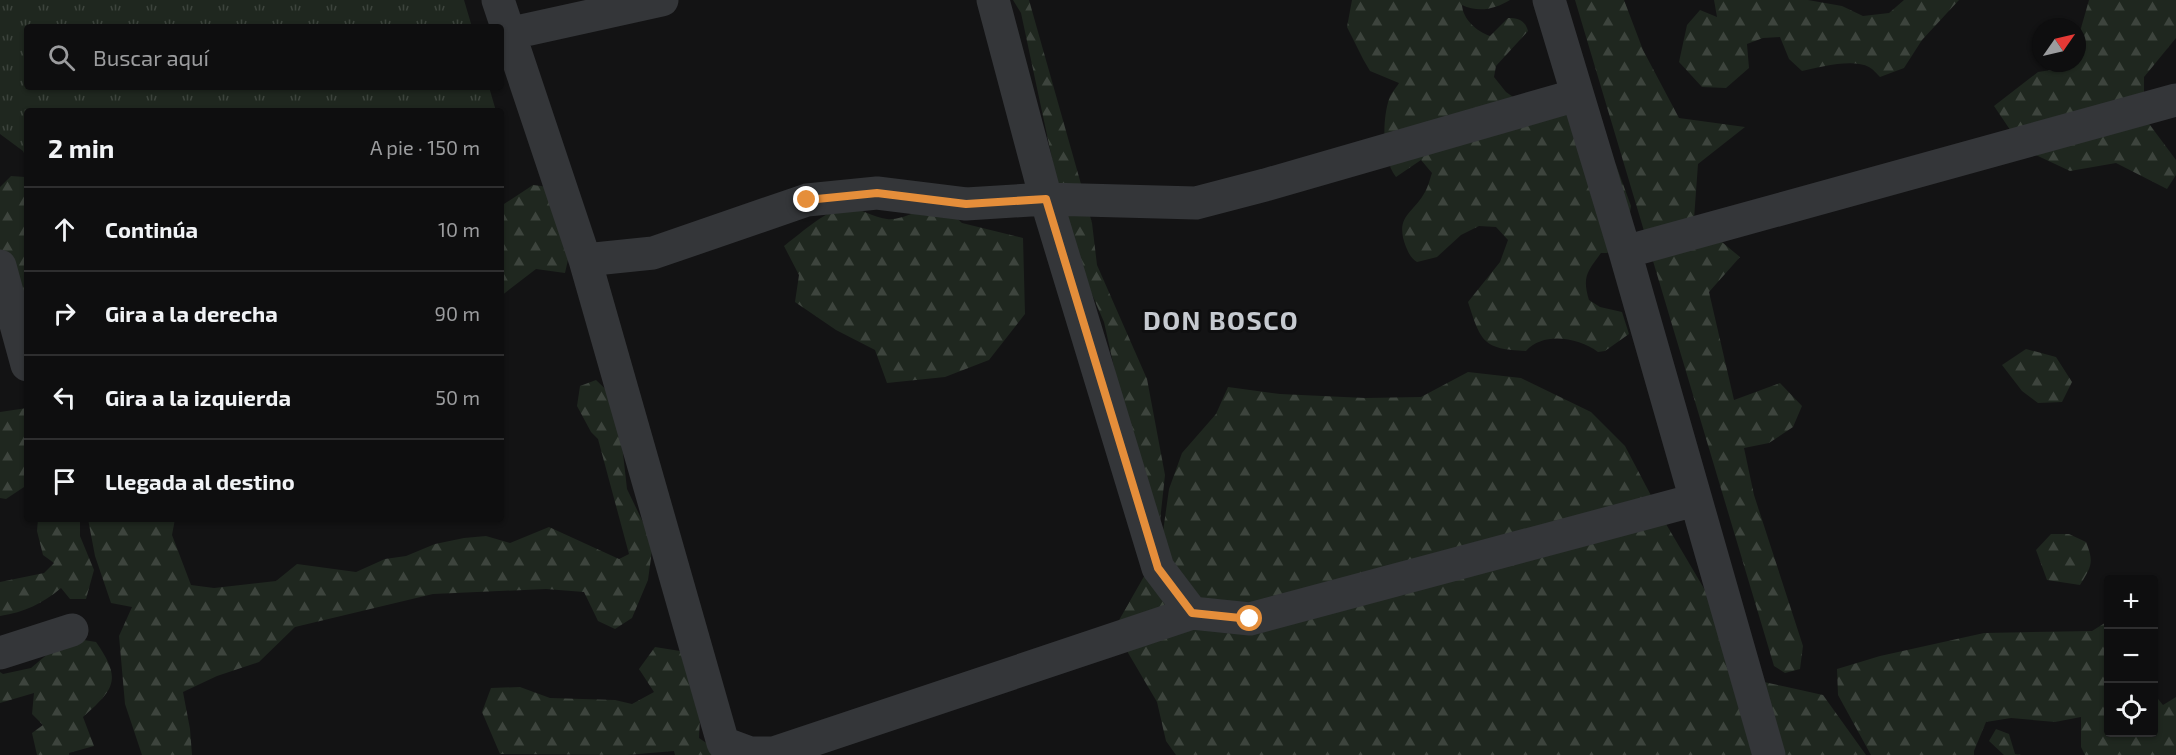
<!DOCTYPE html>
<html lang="es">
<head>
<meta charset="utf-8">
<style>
  :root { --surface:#0e0e0f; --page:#1c1c1d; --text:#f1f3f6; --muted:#9b9c9e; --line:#2e2e2f }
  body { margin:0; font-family:"Exo 2",sans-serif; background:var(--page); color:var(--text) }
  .controls { position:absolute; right:18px; bottom:18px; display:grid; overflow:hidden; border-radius:6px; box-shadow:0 2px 4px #0004 }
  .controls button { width:54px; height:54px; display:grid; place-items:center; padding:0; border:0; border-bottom:2px solid var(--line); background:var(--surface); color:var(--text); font:30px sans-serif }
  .compass { position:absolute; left:2032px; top:18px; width:54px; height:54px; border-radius:50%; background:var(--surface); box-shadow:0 2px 4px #0004; rotate:56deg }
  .stop { position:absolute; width:18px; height:18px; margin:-14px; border:4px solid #e58e3a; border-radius:50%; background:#fff }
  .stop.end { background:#e58e3a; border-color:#fff; box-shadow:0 2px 6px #0008 }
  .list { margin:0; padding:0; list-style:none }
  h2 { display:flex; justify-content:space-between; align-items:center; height:78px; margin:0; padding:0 24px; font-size:26px }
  h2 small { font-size:20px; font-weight:400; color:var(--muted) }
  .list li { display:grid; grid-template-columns:39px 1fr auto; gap:18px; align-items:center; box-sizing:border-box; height:84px; padding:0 24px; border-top:2px solid var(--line) }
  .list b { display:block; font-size:22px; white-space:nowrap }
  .list em { font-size:20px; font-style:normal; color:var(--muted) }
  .icon { flex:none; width:33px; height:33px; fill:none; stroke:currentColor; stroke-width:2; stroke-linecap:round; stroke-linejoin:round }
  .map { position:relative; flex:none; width:2176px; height:755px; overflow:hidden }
  .search { position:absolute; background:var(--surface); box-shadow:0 2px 4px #0004; left:24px; top:24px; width:480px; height:66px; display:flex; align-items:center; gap:15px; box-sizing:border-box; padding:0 21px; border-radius:6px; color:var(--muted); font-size:22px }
  .panel { position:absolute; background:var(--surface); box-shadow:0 2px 4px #0004; left:24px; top:108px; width:480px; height:414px; border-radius:6px }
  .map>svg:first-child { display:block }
  .grass { fill:url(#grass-tufts) }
  .forest { fill:url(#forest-firs) }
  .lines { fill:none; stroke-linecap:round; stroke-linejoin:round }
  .minor { stroke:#343639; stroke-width:33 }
  .route { stroke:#e58e3a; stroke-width:8 }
  .labels { text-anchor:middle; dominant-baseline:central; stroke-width:6; stroke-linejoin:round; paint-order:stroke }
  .district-label { font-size:26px; font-weight:bold; letter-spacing:1.5px; fill:#c6cad0; stroke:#0e0e0f }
</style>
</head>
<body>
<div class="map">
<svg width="2176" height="755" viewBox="0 0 2176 755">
  <defs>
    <pattern id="grass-tufts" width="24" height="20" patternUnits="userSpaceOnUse" patternTransform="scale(1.5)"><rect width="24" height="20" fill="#1f271f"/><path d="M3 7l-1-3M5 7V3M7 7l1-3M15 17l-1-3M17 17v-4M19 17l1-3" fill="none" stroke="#3d443d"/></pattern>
    <pattern id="forest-firs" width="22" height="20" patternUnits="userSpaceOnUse" patternTransform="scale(1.5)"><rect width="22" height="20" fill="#1f271f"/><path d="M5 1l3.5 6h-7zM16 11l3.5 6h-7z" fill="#3d443d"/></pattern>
  </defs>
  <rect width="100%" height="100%" fill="#131314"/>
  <path class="grass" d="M 0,0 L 464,0 L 472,27 L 27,27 L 27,87 L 489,87 L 496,111 L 27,111 L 27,159 L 23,151 L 0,134 Z"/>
  <path class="forest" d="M 1013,0 L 1029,0 L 1092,223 L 1097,265 L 1147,379 L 1165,475 L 1160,521 L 1137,471 L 1104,322 L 1091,292 L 1060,196 L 1021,13 Z
    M 1352,0 L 1510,0 C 1495,9 1479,13 1462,5 C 1463,19 1476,31 1490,36 L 1508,18 C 1518,18 1525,20 1528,31 L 1496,66 L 1494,77 L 1506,92 L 1519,101 L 1562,87 L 1616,165 L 1631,206 L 1625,242 L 1607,253 L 1601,253 C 1587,272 1582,277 1589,300 L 1600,307 L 1622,312 L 1629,334 L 1605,351 L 1598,352 C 1579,338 1544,331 1526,351 C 1483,349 1481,342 1468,302 L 1500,262 L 1508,240 L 1496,227 L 1479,226 L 1461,235 L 1437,257 L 1417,262 C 1411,258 1409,254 1406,247 C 1394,216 1413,214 1425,192 C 1428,187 1430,179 1432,173 L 1421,160 L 1396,177 C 1382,159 1382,121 1389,99 C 1391,93 1396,88 1399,83 L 1370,71 L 1363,59 L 1347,27 Z
    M 1575,0 L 1624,0 L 1643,50 L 1679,118 L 1745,127 L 1698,164 L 1694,219 L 1740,257 L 1709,292 L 1734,400 L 1780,383 L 1802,406 L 1793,427 L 1769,443 L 1744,448 L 1754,495 L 1803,646 L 1800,669 L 1785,673 L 1774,666 Z
    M 1714,0 L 1808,0 L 1842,6 L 1863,16 L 1889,13 L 1904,0 L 1959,0 L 1922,40 L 1904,68 L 1880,77 C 1877,74 1873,69 1869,67 C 1854,58 1818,67 1802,71 L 1789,59 L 1780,37 L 1763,38 L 1747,44 L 1749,68 L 1726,88 L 1702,87 L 1679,62 L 1687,25 L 1700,10 L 1717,17 Z
    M 2089,0 L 2176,0 L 2176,38 L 2144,77 L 2144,117 L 2176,160 L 2176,175 L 2167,189 L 2116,163 L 2070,171 L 2023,149 L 1994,106 L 2038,72 L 2070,67 L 2071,63 L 2077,63 L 2077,42 Z
    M 11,176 L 25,177 L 27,182 L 27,334 L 0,290 L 0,187 Z
    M 533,185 L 557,188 L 572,242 L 565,273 L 536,269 L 501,296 L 501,206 Z
    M 939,202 L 962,223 L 1023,238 L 1025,314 L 989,360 L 945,377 L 887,383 L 875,350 L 836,330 L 795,302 L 799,275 L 784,246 C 797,236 827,210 842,208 C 859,206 871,217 887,219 C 901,221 926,207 939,202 Z
    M 2026,349 L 2056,357 L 2072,382 L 2062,402 L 2038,403 L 2022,391 L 2002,365 Z
    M 1468,372 L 1521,378 L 1591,412 L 1625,446 L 1666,524 L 1712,602 L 1764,682 L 1823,695 L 1866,755 L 1176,755 L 1166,741 L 1157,702 L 1114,629 L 1155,557 L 1163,532 L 1169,489 L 1182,453 L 1216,414 L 1228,387 L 1280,394 L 1365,398 L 1421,397 Z
    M 596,380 L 617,400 L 627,489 L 653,543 L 648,580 L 632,618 L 615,629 L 598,621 L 584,592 L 546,589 L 433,594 L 295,627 L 259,662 L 217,676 L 183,692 L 190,729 L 192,755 L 142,755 L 125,704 L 119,636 L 132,607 L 111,603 L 95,556 L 88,519 L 175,519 L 172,535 L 191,585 L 214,588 L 276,581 L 297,564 L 356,572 L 385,559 L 406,556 L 435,544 L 464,538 L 486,536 L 510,543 L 549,527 L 619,559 L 629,554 L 598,439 L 591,432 L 577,406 L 580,386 Z
    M 27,408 L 27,485 L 6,499 L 0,498 L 0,412 Z
    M 38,519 L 80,519 L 80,536 L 94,570 L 86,599 L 70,599 L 61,588 C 42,604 25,612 0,616 L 0,582 L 44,573 L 54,563 L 43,555 L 37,531 Z
    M 2051,534 L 2069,534 L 2086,542 C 2094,562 2092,566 2080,585 L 2047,580 L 2036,550 Z
    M 2108,621 L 2108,732 L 2154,732 L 2154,694 L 2163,705 L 2176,697 L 2176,755 L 2085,755 L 2081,747 L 2081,717 L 2055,722 L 2011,718 L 1986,722 L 1974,751 L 1974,755 L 1871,755 L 1838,695 L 1837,669 L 1880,656 L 1984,633 L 2092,631 Z
    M 84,640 L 96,642 C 122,679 115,689 83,717 L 94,746 L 69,753 L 69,755 L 37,755 L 32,733 L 43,725 L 32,714 L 34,693 L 0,703 L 0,672 L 3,674 L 31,668 L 57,646 Z
    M 655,647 L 680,651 L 701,695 L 699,738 L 724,755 L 675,755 L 674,751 L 627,755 L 500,754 L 482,712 L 491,688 L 520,687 L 550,698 L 615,700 L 632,704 L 654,692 L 639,669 Z
    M 1996,729 L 2009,734 L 2015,754 L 2021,755 L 2004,755 L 1989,741 Z"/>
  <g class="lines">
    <path class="minor" d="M 498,0 L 585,260 L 723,743 L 750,753 L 774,753 L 1192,613
      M 993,0 L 1046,199 L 1158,568 L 1192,613 L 1250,619 L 1695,500
      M 1549,0 L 1625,252 L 1769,755
      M 508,34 L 662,0
      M 1625,252 L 2176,100
      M 585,260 L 653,253 L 807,200 L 877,193 L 966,204 L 1046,199 L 1196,203 L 1265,185 L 1577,95
      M 0,266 L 27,365
      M 0,653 L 72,630"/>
  </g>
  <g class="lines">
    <path class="route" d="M 807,200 L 877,193 L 966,204 L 1046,199 L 1158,568 L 1192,613 L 1250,619"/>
  </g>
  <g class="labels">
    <g class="district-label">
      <text x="1221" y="319">DON BOSCO</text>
    </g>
  </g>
</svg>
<div class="controls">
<button>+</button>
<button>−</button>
<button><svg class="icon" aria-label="locate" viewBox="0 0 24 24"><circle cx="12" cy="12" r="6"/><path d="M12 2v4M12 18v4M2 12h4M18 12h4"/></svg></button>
</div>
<svg class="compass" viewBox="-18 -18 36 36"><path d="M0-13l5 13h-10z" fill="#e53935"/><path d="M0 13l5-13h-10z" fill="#9b9c9e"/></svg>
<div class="stop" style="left:1250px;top:619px"></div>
<div class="stop end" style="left:807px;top:200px"></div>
<div class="search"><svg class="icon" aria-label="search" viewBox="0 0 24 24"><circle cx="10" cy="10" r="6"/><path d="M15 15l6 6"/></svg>Buscar aquí</div>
<section class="panel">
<h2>2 min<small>A pie · 150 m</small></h2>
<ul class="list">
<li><svg class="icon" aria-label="ahead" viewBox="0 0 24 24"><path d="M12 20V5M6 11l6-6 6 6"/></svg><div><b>Continúa</b></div><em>10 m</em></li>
<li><svg class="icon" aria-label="right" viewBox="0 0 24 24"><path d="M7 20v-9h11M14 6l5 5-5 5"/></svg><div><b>Gira a la derecha</b></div><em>90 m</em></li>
<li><svg class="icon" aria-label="left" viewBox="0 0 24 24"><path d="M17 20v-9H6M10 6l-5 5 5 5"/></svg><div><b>Gira a la izquierda</b></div><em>50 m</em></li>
<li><svg class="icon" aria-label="arrive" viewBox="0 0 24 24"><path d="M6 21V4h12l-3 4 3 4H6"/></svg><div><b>Llegada al destino</b></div></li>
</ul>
</section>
</div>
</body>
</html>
